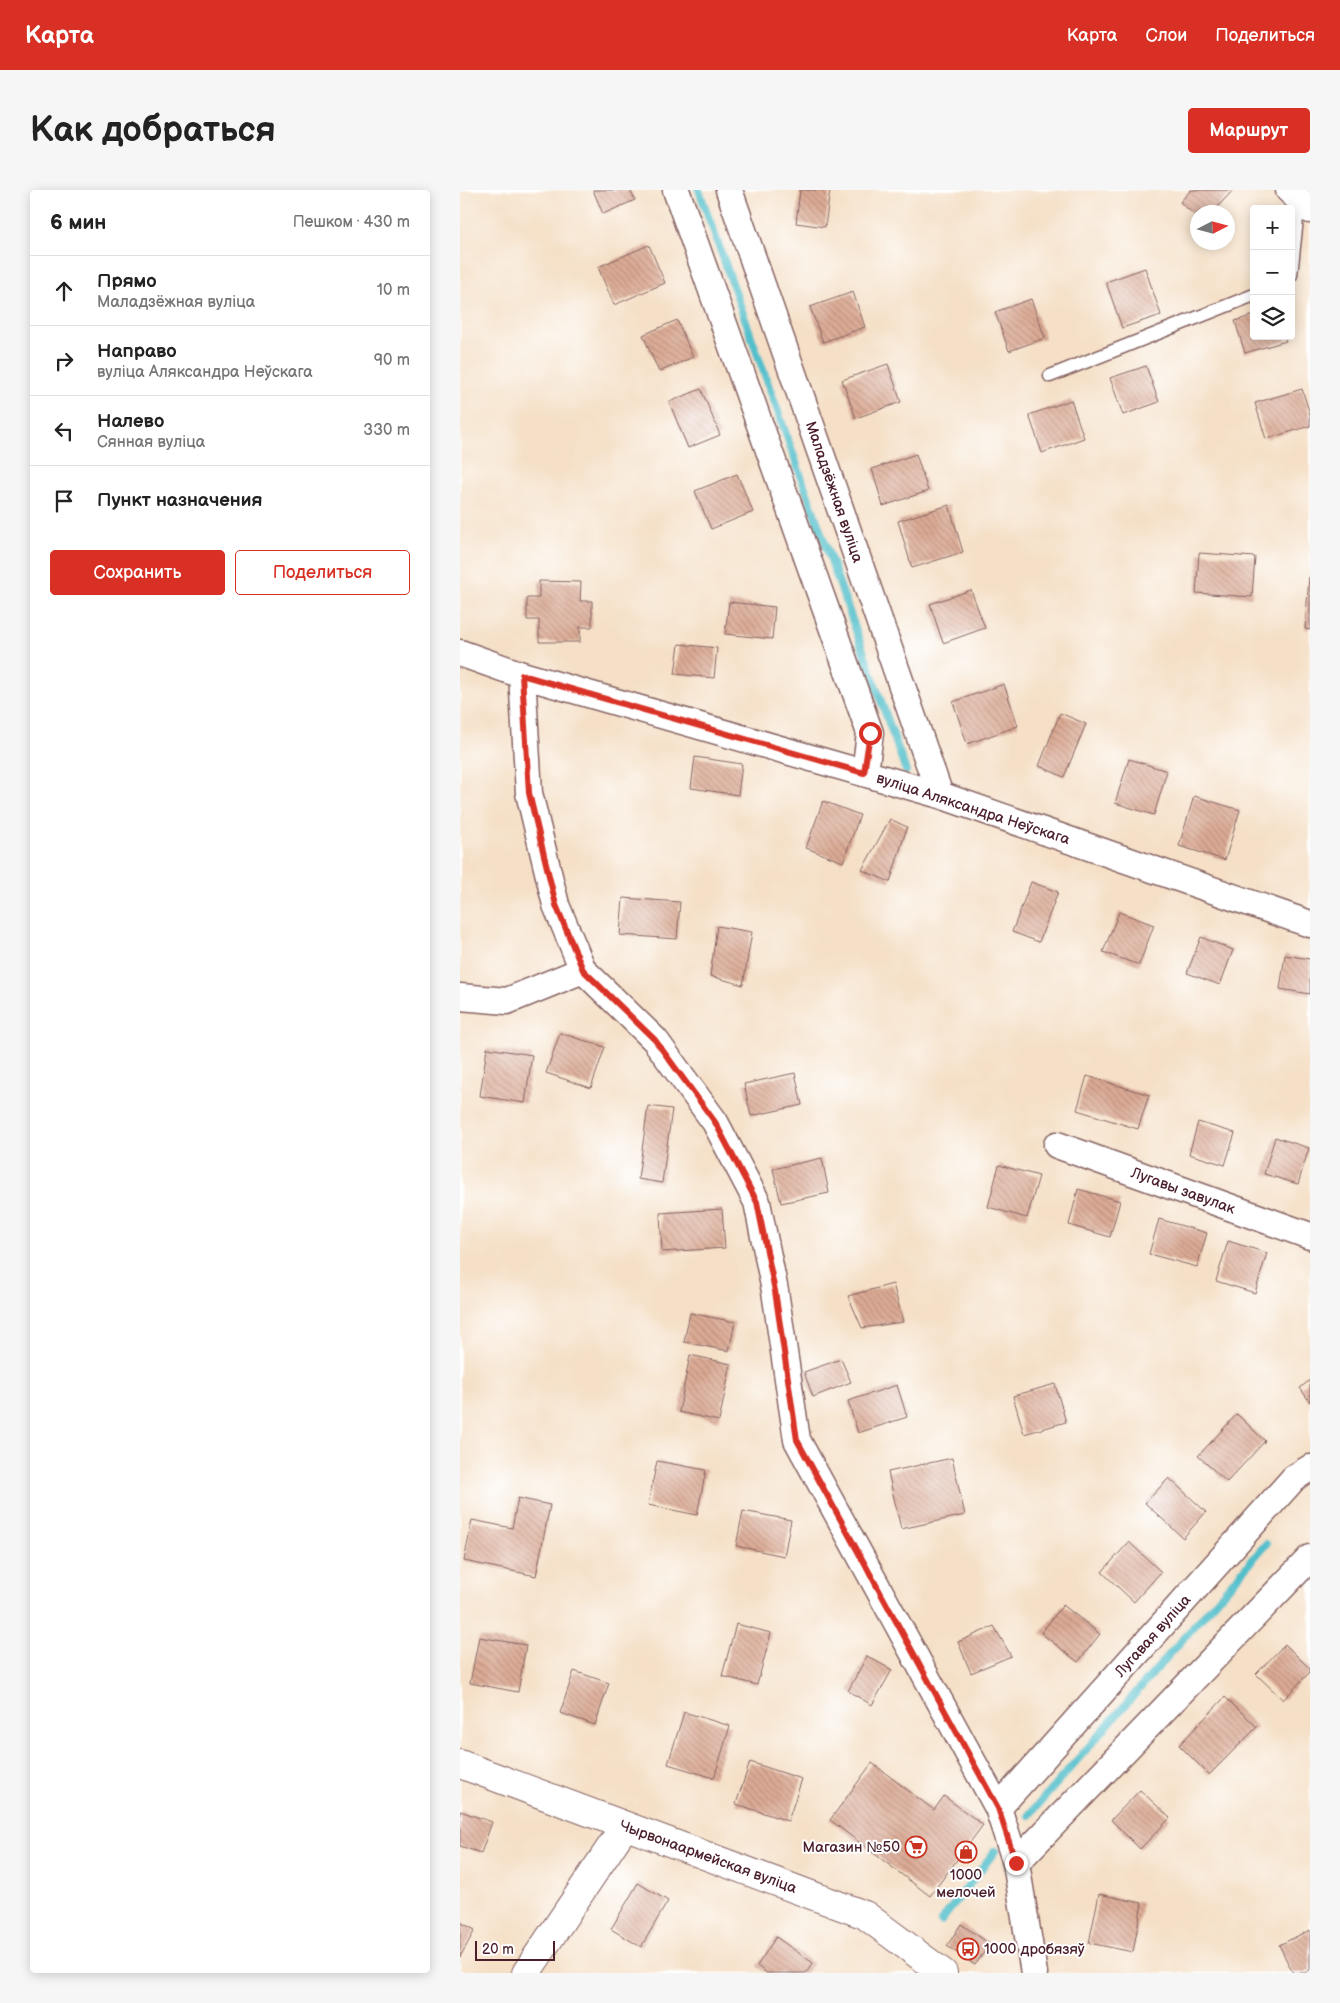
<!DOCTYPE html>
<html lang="ru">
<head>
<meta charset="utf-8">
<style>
  :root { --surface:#fff; --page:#f6f6f6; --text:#222; --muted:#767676; --line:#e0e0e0; --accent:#d93025 }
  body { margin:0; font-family:"Balsamiq Sans",sans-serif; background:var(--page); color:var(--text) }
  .controls { position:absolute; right:15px; top:15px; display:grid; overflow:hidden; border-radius:5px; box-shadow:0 2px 12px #0003 }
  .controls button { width:45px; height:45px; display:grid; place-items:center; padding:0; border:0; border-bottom:1px solid var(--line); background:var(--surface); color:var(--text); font:25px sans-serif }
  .compass { position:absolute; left:730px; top:15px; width:45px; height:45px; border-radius:50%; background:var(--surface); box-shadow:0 2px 12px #0003; rotate:84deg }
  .scale { position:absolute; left:15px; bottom:12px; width:80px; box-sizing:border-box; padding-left:5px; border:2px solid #4a1f2b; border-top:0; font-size:14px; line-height:18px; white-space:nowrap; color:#4a1f2b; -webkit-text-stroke:4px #fff; paint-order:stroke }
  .stop { position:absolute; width:15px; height:15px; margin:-11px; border:4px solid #d93025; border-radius:50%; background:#fff }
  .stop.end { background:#d93025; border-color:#fff; box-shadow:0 1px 5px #0008 }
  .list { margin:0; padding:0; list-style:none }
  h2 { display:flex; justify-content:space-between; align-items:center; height:65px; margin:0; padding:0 20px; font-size:21px }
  h2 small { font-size:16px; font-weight:400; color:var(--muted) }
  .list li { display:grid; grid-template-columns:32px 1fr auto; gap:15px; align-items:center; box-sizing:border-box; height:70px; padding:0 20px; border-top:1px solid var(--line) }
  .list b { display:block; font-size:19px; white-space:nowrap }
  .list p { margin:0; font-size:16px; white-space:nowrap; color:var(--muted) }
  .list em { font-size:16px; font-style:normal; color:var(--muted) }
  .actions { display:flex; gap:10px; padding:15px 20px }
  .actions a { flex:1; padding:11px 0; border:1px solid var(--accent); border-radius:5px; text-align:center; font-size:18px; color:var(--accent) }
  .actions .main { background:var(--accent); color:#fff }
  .icon { flex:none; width:28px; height:28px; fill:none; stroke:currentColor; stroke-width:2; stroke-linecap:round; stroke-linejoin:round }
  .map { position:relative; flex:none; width:850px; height:1783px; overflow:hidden; border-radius:5px }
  header { display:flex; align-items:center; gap:30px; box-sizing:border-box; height:70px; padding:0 25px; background:var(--accent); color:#fff }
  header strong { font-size:24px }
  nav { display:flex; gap:28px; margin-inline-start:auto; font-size:18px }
  .intro { display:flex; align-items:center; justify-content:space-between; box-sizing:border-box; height:120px; padding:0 30px }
  h1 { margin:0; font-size:35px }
  .button { padding:12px 22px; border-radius:5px; background:var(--accent); color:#fff; font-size:18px; font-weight:700 }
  main { display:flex; gap:30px; padding:0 30px }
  aside { flex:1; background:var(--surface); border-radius:5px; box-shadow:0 2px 12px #0003 }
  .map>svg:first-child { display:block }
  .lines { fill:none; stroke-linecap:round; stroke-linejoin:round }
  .stream { stroke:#52bfcb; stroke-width:8 }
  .building { fill:url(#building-back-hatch) }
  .service-casing { stroke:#866362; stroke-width:15 }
  .minor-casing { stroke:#866362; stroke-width:29 }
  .tertiary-casing { stroke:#866362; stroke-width:30 }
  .secondary-casing { stroke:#866362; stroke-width:30 }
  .service { stroke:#fff; stroke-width:12 }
  .minor { stroke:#fff; stroke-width:26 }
  .tertiary { stroke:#fff; stroke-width:28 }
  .secondary { stroke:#fff; stroke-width:28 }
  .route { stroke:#d93025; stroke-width:6 }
  .labels { text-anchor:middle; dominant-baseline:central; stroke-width:4; stroke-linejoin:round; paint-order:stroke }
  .street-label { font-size:15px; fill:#4a1f2b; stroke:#fff }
  .poi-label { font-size:15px; fill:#4a1f2b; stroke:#fff; text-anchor:end }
</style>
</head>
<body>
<header>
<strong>Карта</strong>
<nav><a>Карта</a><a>Слои</a><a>Поделиться</a></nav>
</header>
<div class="intro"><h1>Как добраться</h1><a class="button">Маршрут</a></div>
<main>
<aside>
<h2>6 мин<small>Пешком · 430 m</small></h2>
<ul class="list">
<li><svg class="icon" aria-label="ahead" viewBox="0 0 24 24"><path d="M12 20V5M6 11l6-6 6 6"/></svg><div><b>Прямо</b><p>Маладзёжная вуліца</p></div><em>10 m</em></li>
<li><svg class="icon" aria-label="right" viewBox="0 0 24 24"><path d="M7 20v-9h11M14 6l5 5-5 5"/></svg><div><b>Направо</b><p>вуліца Аляксандра Неўскага</p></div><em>90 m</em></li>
<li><svg class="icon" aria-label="left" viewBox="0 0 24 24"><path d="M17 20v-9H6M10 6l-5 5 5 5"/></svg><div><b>Налево</b><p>Сянная вуліца</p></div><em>330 m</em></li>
<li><svg class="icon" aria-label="arrive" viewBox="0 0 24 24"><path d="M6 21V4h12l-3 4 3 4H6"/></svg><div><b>Пункт назначения</b></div></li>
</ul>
<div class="actions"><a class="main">Сохранить</a><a>Поделиться</a></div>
</aside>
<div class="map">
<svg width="850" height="1783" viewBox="0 0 850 1783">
  <defs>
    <pattern id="building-back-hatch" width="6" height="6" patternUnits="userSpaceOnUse" patternTransform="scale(1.25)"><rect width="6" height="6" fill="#dcab95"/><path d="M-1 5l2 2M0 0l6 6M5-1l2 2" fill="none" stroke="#b48b7a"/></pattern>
  </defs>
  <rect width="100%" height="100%" fill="#fff"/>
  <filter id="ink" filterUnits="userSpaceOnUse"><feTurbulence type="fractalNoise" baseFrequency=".02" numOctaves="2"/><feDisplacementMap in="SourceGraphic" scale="10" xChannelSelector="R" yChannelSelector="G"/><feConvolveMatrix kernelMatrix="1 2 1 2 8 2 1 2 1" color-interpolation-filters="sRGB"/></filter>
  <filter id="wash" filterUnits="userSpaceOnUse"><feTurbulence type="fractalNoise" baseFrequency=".0096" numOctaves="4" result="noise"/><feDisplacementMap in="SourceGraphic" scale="20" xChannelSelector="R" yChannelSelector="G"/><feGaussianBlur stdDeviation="1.12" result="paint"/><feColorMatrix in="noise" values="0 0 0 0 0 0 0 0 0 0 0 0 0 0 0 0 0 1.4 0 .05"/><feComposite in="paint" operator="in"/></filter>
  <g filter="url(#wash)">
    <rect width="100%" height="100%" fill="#f5e0c7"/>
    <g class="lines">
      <path class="stream" d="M 239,0 L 446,581
        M 569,1625 L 806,1354
        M 481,1731 L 535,1661"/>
    </g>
    <g id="blocks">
      <path class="building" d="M 133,0 L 170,0 L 175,10 L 143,24 Z
        M 340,0 L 370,0 L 365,37 L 336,33 Z
        M 731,0 L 773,0 L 753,22 L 738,22 L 738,28 L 720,12 Z
        M 189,55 L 205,93 L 154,115 L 138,77 Z
        M 685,78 L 701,125 L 662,138 L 646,92 Z
        M 393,102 L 405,137 L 363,152 L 350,117 Z
        M 571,109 L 585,148 L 549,161 L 535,122 Z
        M 794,125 L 794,146 L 824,146 L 826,151 L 785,163 L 775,131 Z
        M 217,130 L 233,167 L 199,182 L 183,145 Z
        M 428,174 L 441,212 L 396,228 L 382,190 Z
        M 686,176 L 699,212 L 663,225 L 650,188 Z
        M 241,199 L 260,245 L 228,258 L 209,212 Z
        M 842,199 L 850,224 L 850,236 L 806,249 L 795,213 Z
        M 611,210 L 624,248 L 582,263 L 569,225 Z
        M 456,264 L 468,301 L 423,316 L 412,279 Z
        M 277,284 L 293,322 L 251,339 L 235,301 Z
        M 489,315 L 503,362 L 452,378 L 438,331 Z
        M 739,363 L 795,367 L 792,407 L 736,403 Z
        M 849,387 L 850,387 L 850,440 L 845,439 Z
        M 79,391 L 121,392 L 120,411 L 132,411 L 132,437 L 120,437 L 120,452 L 79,452 L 79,430 L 67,430 L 67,408 L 79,408 Z
        M 511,400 L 525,438 L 483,453 L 470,414 Z
        M 269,412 L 315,417 L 312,449 L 265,444 Z
        M 219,454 L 257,458 L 254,488 L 215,484 Z
        M 544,494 L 558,536 L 507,554 L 493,512 Z
        M 600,523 L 626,534 L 604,587 L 579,576 Z
        M 235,567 L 282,574 L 278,605 L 231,598 Z
        M 669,569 L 707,581 L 694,625 L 655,613 Z
        M 734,606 L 780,620 L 765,670 L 719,656 Z
        M 363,611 L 400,625 L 383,672 L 346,658 Z
        M 430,629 L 447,637 L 430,692 L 402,680 Z
        M 571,692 L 598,702 L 579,752 L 552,742 Z
        M 163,708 L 220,712 L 217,749 L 160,745 Z
        M 659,722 L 694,735 L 679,775 L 643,762 Z
        M 257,736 L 292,742 L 283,795 L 250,786 Z
        M 741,747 L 773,760 L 760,795 L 727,783 Z
        M 825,765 L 850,769 L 850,804 L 820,799 Z
        M 100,843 L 145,857 L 131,898 L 86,883 Z
        M 27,858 L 72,865 L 65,913 L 20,906 Z
        M 335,883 L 342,915 L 291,926 L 284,894 Z
        M 627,886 L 689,905 L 678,939 L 617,920 Z
        M 188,916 L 212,919 L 202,993 L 178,989 Z
        M 738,932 L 775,943 L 765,975 L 729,964 Z
        M 815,947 L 849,958 L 838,994 L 804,984 Z
        M 362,968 L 369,1003 L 321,1013 L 313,979 Z
        M 539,975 L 579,986 L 567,1028 L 528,1017 Z
        M 618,999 L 660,1011 L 650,1047 L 609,1035 Z
        M 262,1019 L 265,1058 L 202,1062 L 200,1023 Z
        M 699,1029 L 747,1043 L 737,1077 L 689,1064 Z
        M 768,1051 L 807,1063 L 795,1103 L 756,1091 Z
        M 433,1094 L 443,1132 L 402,1138 L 388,1106 Z
        M 230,1123 L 275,1132 L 269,1161 L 224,1152 Z
        M 230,1165 L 271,1174 L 259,1231 L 219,1222 Z
        M 381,1169 L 391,1192 L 353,1207 L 344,1182 Z
        M 850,1190 L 850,1212 L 840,1198 Z
        M 595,1194 L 606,1232 L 564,1244 L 553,1206 Z
        M 437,1195 L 447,1227 L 398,1243 L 388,1211 Z
        M 777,1224 L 805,1251 L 767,1292 L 738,1266 Z
        M 492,1268 L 505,1325 L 441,1339 L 428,1282 Z
        M 197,1271 L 246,1280 L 237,1325 L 188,1315 Z
        M 709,1288 L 746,1322 L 723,1348 L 685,1313 Z
        M 58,1308 L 90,1315 L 76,1386 L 4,1371 L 12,1330 L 52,1338 Z
        M 283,1321 L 331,1330 L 324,1366 L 276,1356 Z
        M 669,1352 L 701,1382 L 674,1412 L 642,1382 Z
        M 603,1415 L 640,1444 L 618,1472 L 581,1443 Z
        M 276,1434 L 311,1443 L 297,1495 L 262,1486 Z
        M 534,1436 L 551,1466 L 511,1483 L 498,1452 Z
        M 19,1447 L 66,1455 L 58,1502 L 10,1493 Z
        M 825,1454 L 850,1479 L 850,1482 L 823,1510 L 796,1484 Z
        M 407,1466 L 432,1480 L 412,1515 L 388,1501 Z
        M 114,1481 L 149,1493 L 135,1535 L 100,1523 Z
        M 765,1507 L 797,1537 L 749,1585 L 719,1555 Z
        M 224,1522 L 270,1536 L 254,1588 L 208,1574 Z
        M 290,1572 L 342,1589 L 328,1631 L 276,1614 Z
        M 412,1573 L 474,1620 L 484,1606 L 523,1635 L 470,1706 L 370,1630 Z
        M 680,1600 L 710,1628 L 680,1659 L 651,1630 Z
        M 0,1621 L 32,1632 L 21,1663 L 0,1656 Z
        M 178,1693 L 208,1711 L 181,1757 L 151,1739 Z
        M 639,1704 L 682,1713 L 673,1762 L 629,1753 Z
        M 0,1732 L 15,1740 L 0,1767 Z
        M 501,1734 L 530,1754 L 515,1775 L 487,1756 Z
        M 850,1740 L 850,1780 L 845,1783 L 833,1783 L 819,1755 Z
        M 316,1747 L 353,1773 L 346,1783 L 307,1783 L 297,1776 Z"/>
    </g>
  </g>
  <g filter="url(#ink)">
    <use href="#blocks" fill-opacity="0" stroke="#866362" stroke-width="1"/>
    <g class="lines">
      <g class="service-casing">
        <path id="service" d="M 831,85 L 839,10
          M 590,186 L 794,105"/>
      </g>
      <g class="minor-casing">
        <path id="minor" d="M 216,0 L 410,543 L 405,583
          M 269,0 L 480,605
          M 829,0 L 850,20
          M 0,463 L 62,485 L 480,605 L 850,734
          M 62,485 L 69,603 L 96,715 L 123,780 L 195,850 L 255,932 L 297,1012 L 315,1101 L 337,1250 L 538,1618 L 556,1673 L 574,1783
          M 0,807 L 47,811 L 123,780
          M 597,955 L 850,1046
          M 538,1618 L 834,1288 L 850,1278
          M 556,1673 L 850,1368"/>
      </g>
      <g class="tertiary-casing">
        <path id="tertiary" d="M 66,1783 L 165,1636"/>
      </g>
      <g class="secondary-casing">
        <path id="secondary" d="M 0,1574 L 405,1725 L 483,1783"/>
      </g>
      <use href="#service" class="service"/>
      <use href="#minor" class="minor"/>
      <use href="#tertiary" class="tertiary"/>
      <use href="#secondary" class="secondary"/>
    </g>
  </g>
  <g class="lines" filter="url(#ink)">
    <path class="route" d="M 410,543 L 404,583 L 62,485 L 69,603 L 96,715 L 123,780 L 195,850 L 255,932 L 297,1012 L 315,1101 L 337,1250 L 538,1618 L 556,1673"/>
  </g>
  <defs>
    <g id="supermarket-ring" transform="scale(1.125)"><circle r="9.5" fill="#fff" stroke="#c8321e" stroke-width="1.5"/><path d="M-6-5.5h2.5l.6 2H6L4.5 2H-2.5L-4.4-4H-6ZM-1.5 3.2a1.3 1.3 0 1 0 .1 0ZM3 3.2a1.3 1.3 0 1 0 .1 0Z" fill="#c8321e"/></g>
    <g id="shop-ring" transform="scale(1.125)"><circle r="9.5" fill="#fff" stroke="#c8321e" stroke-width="1.5"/><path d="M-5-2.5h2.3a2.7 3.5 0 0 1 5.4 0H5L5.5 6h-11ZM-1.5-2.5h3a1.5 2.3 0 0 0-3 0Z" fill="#c8321e"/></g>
    <g id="bus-ring" transform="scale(1.125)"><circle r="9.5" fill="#fff" stroke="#c8321e" stroke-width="1.5"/><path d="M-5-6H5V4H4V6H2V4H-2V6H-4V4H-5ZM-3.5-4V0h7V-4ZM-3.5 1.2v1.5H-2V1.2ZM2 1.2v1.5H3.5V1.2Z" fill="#c8321e"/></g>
  </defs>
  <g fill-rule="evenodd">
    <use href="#supermarket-ring" x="456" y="1657"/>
    <use href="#shop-ring" x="506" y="1662"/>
    <use href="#bus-ring" x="508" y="1759"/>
  </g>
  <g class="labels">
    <g class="street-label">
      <text transform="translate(374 302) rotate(71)">Маладзёжная вуліца</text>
      <text transform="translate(513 619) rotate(18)">вуліца Аляксандра Неўскага</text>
      <text transform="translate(723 1001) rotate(20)">Лугавы завулак</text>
      <text transform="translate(693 1446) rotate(-48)">Лугавая вуліца</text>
      <text transform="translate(248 1667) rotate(20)">Чырвонаармейская вуліца</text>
    </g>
    <g class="poi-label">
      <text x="440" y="1657">Магазин №50</text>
      <text x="506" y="1685" text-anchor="middle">1000<tspan x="506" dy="17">мелочей</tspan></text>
      <text x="524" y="1759" text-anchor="start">1000 дробязяў</text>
    </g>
  </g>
</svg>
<div class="controls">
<button>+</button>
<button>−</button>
<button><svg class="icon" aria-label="layers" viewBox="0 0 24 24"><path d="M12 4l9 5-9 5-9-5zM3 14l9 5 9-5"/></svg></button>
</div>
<svg class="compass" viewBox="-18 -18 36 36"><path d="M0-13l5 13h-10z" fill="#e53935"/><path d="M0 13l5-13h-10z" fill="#767676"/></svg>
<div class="scale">20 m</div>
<div class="stop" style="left:410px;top:543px"></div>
<div class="stop end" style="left:556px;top:1673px"></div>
</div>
</main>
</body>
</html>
